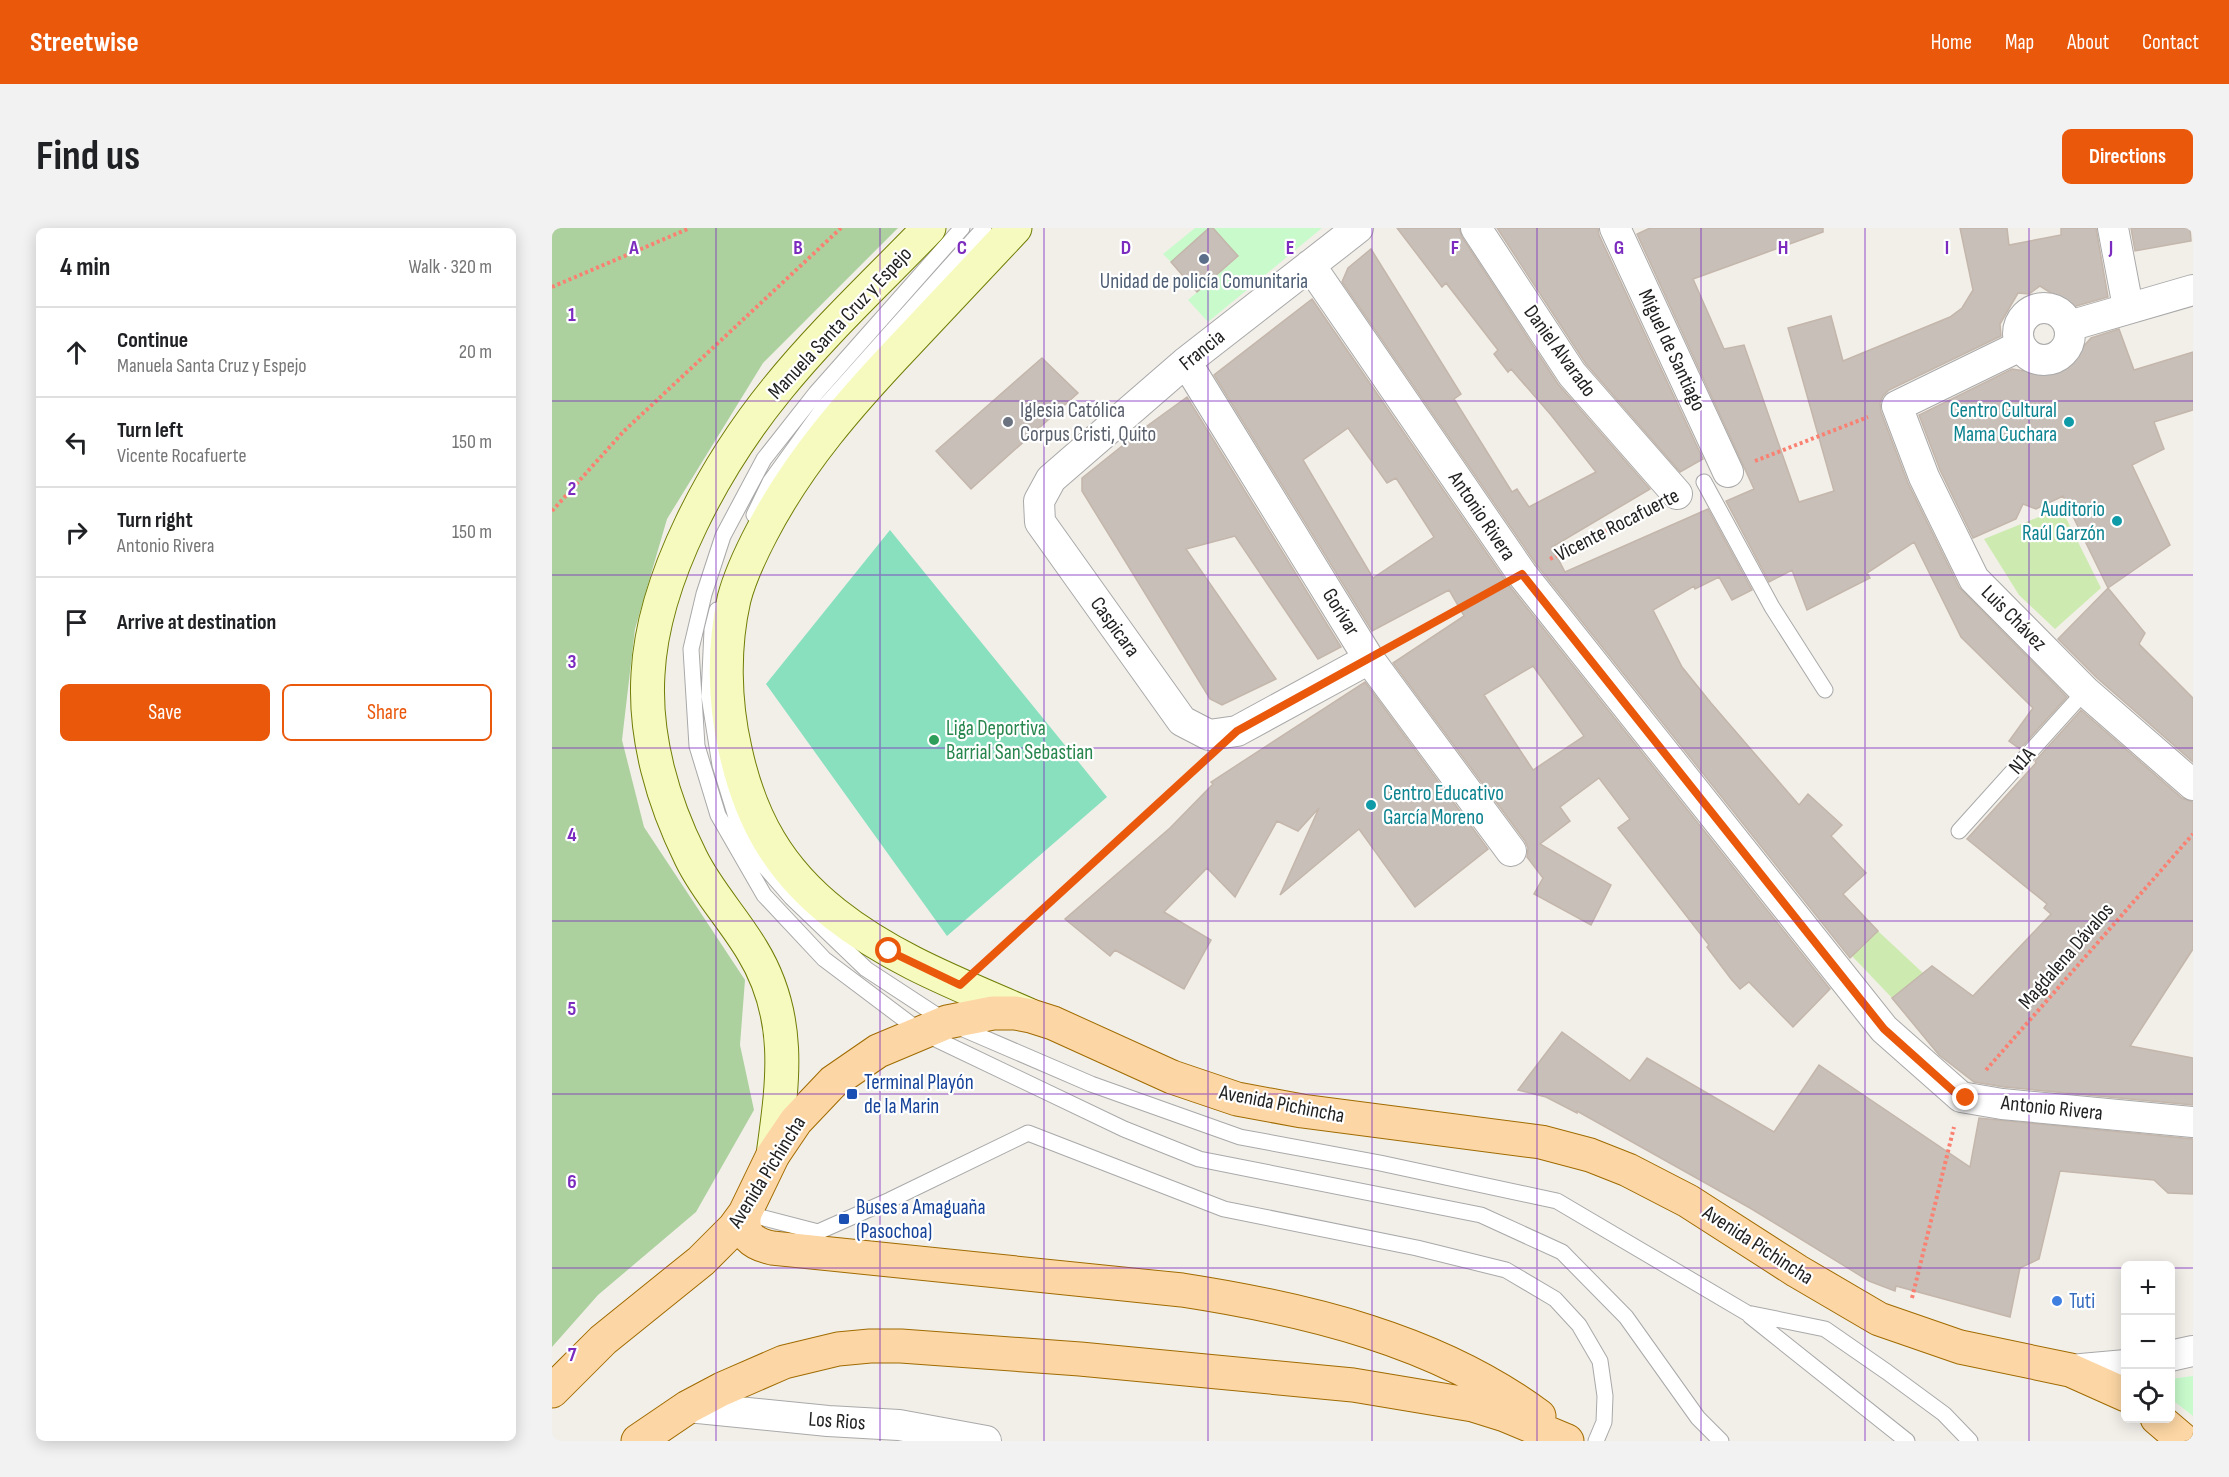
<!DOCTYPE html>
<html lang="en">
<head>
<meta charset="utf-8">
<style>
  :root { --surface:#fff; --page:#f2f2f2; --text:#202124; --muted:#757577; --line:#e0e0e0; --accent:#ea580c }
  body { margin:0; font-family:"Sofia Sans Condensed",sans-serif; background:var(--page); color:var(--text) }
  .controls { position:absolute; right:18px; bottom:18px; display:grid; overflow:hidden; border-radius:9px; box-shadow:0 3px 15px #0003 }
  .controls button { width:54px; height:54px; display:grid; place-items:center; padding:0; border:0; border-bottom:2px solid var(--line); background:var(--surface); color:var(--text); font:30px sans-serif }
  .stop { position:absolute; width:18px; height:18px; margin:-14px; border:4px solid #ea580c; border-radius:50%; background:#fff }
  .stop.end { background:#ea580c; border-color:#fff; box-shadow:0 2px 6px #0008 }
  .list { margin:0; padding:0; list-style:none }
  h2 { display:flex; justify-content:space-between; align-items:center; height:78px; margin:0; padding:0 24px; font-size:26px }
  h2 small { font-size:20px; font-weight:400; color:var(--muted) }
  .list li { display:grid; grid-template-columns:39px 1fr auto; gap:18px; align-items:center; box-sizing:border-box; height:90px; padding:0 24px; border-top:2px solid var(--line) }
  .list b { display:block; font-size:22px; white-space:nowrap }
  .list p { margin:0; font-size:20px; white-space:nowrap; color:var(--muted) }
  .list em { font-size:20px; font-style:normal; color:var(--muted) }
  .actions { display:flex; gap:12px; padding:18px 24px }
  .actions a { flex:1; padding:14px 0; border:2px solid var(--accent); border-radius:9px; text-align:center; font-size:21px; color:var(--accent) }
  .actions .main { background:var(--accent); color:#fff }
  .icon { flex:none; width:33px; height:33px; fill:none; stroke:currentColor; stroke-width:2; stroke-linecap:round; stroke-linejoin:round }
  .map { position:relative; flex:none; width:1641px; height:1213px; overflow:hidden; border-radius:9px }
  header { display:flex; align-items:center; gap:36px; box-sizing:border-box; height:84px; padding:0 30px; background:var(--accent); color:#fff }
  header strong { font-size:28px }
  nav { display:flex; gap:33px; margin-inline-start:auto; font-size:21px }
  .intro { display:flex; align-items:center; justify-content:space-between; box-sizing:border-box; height:144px; padding:0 36px }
  h1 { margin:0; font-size:42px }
  .button { padding:15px 27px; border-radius:9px; background:var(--accent); color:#fff; font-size:21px; font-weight:700 }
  main { display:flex; gap:36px; padding:0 36px }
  aside { flex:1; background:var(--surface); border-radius:9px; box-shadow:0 3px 15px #0003 }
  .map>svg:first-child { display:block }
  .grass { fill:#cdebb0 }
  .forest { fill:#add19e }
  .park { fill:#c8facc }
  .pitch { fill:#88e0be }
  .building { fill:#c7bfb8; stroke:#c4b6ab; stroke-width:1.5; fill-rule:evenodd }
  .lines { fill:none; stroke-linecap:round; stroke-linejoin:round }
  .lane-casing { stroke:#a9a9a9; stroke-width:17 }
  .street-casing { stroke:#a9a9a9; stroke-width:32 }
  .secondary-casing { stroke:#707d05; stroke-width:35 }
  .primary-casing { stroke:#a06b00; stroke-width:35 }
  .path { stroke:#fa8072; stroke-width:4; stroke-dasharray:3 3; stroke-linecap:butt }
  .lane { stroke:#fff; stroke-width:15 }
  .street { stroke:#fff; stroke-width:30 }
  .secondary { stroke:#f7fabf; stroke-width:33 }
  .primary { stroke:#fcd6a4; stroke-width:33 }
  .route { stroke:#ea580c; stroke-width:8 }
  .grid { fill:none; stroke:#7b2cbf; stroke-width:1.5; stroke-opacity:0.55 }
  .service-dot { fill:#5c6f8a; stroke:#fff; stroke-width:2 }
  .worship-dot { fill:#6b7280; stroke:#fff; stroke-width:2 }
  .culture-dot { fill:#0f9aa8; stroke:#fff; stroke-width:2 }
  .leisure-dot { fill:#2e9e5b; stroke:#fff; stroke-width:2 }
  .transit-dot { fill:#1a4fb4; stroke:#fff; stroke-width:2 }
  .shop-dot { fill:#3f7fe0; stroke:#fff; stroke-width:2 }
  .labels { text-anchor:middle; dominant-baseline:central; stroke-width:4.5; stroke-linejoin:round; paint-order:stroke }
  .service-label { font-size:21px; fill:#4e5e75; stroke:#fff }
  .street-label { font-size:21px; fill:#222; stroke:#fff }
  .worship-label { font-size:21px; fill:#5b616d; stroke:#fff; text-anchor:start }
  .culture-label { font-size:21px; fill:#0d838f; stroke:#fff; text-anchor:end }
  .leisure-label { font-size:21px; fill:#27864d; stroke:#fff; text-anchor:start }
  .transit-label { font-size:21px; fill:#164399; stroke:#fff; text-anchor:start }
  .shop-label { font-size:21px; fill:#366cbe; stroke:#fff; text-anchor:start }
  .grid-label { font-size:20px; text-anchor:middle; font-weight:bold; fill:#7b2cbf; stroke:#fff; stroke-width:4.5; stroke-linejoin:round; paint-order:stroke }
</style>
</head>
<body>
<header>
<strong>Streetwise</strong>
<nav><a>Home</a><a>Map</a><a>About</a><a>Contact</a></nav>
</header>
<div class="intro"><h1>Find us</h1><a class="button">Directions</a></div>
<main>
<aside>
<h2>4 min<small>Walk · 320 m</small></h2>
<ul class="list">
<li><svg class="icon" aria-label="ahead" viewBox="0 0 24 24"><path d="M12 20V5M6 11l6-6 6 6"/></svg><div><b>Continue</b><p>Manuela Santa Cruz y Espejo</p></div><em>20 m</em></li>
<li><svg class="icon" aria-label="left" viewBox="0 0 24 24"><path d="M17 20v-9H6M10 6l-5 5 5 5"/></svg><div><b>Turn left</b><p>Vicente Rocafuerte</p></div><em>150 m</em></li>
<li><svg class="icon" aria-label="right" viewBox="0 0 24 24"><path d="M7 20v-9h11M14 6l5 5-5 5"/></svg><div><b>Turn right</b><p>Antonio Rivera</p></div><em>150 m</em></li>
<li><svg class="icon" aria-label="arrive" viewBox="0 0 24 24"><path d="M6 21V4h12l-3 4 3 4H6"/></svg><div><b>Arrive at destination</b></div></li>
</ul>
<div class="actions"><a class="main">Save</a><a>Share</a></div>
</aside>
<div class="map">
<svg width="1641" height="1213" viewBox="0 0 1641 1213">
  <rect width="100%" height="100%" fill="#f2efe9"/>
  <path class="grass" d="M 1509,280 L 1549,360 L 1503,401 L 1467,367 L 1432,311 Z
    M 1326,703 L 1371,745 L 1340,770 L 1300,728 Z"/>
  <path class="forest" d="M 0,0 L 346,0 L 211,135 L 115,291 L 83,401 L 70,512 L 92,599 L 193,752 L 188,817 L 202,882 L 144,984 L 46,1067 L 0,1119 Z"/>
  <path class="park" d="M 643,0 L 657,0 L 619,34 L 611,26 Z
    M 661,0 L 770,0 L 656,94 L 636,72 L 686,29 Z
    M 1641,1148 L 1641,1188 L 1619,1171 L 1618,1151 Z"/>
  <path class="pitch" d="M 338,302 L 555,569 L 395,708 L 214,456 Z"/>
  <path class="building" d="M 657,0 L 661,0 L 686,28 L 645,64 L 619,34 Z
    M 845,0 L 907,0 L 910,9 L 1006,156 L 1098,261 L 1000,319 L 1013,344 L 1156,281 L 1200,362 L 1180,372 L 1167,349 L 1143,361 L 1142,358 L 1101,382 L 1130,439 L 1159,475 L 1247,577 L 1256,566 L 1290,597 L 1279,608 L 1314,645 L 1291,666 L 1326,703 L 1298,730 L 984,336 L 790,54 L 796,40 L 819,21 L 909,166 L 902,171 L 960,264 L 965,261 L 977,279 L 1044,244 L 999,187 L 959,141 L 956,144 L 942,126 L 946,122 L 894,55 L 890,59 Z
    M 945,0 L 1046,0 L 1047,7 L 1151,231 L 1128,244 L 1034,136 Z
    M 1098,0 L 1271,0 L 1271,4 L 1141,51 L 1172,121 L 1192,117 L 1247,274 L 1282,263 L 1236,100 L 1279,88 L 1291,133 L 1398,89 L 1410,80 L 1421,62 L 1408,0 L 1455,0 L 1457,17 L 1509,7 L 1509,0 L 1544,0 L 1556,69 L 1521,79 L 1488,58 L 1477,66 L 1466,65 L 1448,96 L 1449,108 L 1337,162 L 1331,168 L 1328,175 L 1329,184 L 1356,255 L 1407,359 L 1515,469 L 1468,521 L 1457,513 L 1481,480 L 1409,409 L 1362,314 L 1315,345 L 1318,350 L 1255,382 L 1240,342 L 1217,354 L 1174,273 L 1202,261 L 1085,6 Z
    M 1579,0 L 1638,0 L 1639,13 L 1583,23 Z
    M 760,71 L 956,356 L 1278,761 L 1241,799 L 1197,754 L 1188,761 L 1179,751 L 1155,719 L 1157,717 L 1066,600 L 1078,591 L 1047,550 L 1008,579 L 1018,593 L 988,616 L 1059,657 L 1039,697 L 982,666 L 991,650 L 975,629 L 976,620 L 973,613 L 841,435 L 912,388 L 897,362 L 820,403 L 662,147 ZM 796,200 L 835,255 L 844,250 L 882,309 L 821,350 L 751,232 ZM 981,438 L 1032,508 L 981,542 L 932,467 Z
    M 1567,101 L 1582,142 L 1641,124 L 1641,182 L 1602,194 L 1612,221 L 1580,237 L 1618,317 L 1556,360 L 1511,268 L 1484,281 L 1471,276 L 1464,291 L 1421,310 L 1388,242 L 1367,187 L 1460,141 L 1495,146 L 1510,142 L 1539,110 Z
    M 490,130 L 526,165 L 419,261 L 384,223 Z
    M 635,169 L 789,419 L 766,431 L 683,308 L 634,321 L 724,451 L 670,477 L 658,471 L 530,263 L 530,250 L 595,198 Z
    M 1556,360 L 1593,405 L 1587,416 L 1641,470 L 1641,534 L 1545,450 L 1506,411 Z
    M 813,454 L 936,621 L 863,679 L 807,601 L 728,667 L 767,580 L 746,603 L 725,593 L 683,669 L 655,640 L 612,684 L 659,712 L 632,761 L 563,722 L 558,728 L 513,691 L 618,600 L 661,556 L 659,554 Z
    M 1529,482 L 1630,570 L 1641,574 L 1641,721 L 1578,818 L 1641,830 L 1641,877 L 1452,859 L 1422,854 L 1387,827 L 1340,770 L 1380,738 L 1421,768 L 1499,686 L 1492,680 L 1495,676 L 1415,611 L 1484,535 L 1483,533 Z
    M 1010,804 L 1078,853 L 1095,830 L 1222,904 L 1267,837 L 1418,939 L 1427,890 L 1641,911 L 1641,966 L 1616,965 L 1602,952 L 1508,943 L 1487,1031 L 1468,1040 L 1458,1089 L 1344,1058 L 1343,1063 L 1317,1053 L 1198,980 L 1025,883 L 1025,885 L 994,869 L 966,862 Z"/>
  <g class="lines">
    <g class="lane-casing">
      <path id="lane" d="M 410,0 L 264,165 L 212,231 L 171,308 L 152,366 L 139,421 L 145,518 L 166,587 L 212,667 L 272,731 L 369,804 L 572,901 L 647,931 L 929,987 L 1010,1024 L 1074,1089 L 1146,1190 L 1169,1213
        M 1152,254 L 1220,379 L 1273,462
        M 202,287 L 218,254 L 272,179 L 432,0
        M 165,382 L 160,402 L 157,468 L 168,537 L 184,589 L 206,631 L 239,669 L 314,741 L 395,794 L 539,856 L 688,909 L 828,935 L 1005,973 L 1195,1085 L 1273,1101 L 1335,1144 L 1392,1186 L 1418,1213
        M 1407,603 L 1533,463
        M 193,985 L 266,1004 L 338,972 L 476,905 L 672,981 L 865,1020 L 954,1042 L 1003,1071 L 1027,1097 L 1048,1133 L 1053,1168 L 1052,1194 L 1044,1213
        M 1198,1088 L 1355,1213"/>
    </g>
    <g class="street-casing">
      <path id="street" d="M 806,0 L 634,134 L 499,251 L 487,273 L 488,294 L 630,493 L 657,507 L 685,503 L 817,431
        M 924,0 L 1020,146 L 1125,266
        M 1063,0 L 1176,244
        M 1561,0 L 1576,79
        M 758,37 L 970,346 L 1332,801 L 1409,869 L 1450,876 L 1641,894
        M1466 106a26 26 0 1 1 52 0a26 26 0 1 1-52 0Z
        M 1517,98 L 1641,62
        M 1468,118 L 1345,178 L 1372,249 L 1422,351 L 1533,463 L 1641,557
        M 634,134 L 817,431 L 959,623
        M 1618,1128 L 1641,1123
        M 1518,1142 L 1574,1137
        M 136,1179 L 276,1193 L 347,1197 L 434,1213"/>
    </g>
    <g class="secondary-casing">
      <path id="secondary" d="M 463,0 C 426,39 389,79 352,118 C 298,175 247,233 210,304 C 199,325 188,348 182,371 C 171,419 172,473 183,521 C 198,591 227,642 283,686 C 341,732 411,758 477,787
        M 221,927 C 231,854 241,789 200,722 C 181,690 155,663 139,630 C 111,574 92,509 96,446 C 101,349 164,236 225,161 C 271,104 326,53 377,0"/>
    </g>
    <g class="primary-casing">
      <path id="primary" d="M 193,985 C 188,1007 201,1016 220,1020 L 630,1062 C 753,1081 885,1112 987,1188
        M 0,1163 L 51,1112 L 149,1033 L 182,1000 L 193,985 L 221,927 L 244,893 L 281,854 L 326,823 L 395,794 L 441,785 L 463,785 L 479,788 L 501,795 L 620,849 L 685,871 L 750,883 L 989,914 L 1038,927 L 1076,942 L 1136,973 L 1245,1043 L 1327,1091 L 1408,1119 L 1518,1142 L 1574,1167
        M 1605,1190 L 1632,1213
        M 86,1213 L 136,1179 L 170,1161 L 232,1134 L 286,1121 L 318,1118 L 349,1118 L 528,1131 L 801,1157 L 921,1177 L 953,1187 L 1015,1213"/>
    </g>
    <path class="path" d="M 0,59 L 138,0
      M 1203,233 L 1316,189
      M 0,283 L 72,203 L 289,0
      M 998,331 L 1098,280
      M 843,417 L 944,361
      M 433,734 L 649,536
      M 1434,842 L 1641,606
      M 1360,1070 L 1402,899"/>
    <use href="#lane" class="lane"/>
    <use href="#street" class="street"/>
    <use href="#secondary" class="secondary"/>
    <use href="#primary" class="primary"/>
  </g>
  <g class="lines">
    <path class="route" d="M 337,723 L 408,757 L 685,503 L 970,346 L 1332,801 L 1409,870 L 1414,870"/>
  </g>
  <path class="grid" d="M 164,0 L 164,1213M 328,0 L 328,1213M 492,0 L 492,1213M 656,0 L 656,1213M 820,0 L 820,1213M 985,0 L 985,1213M 1149,0 L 1149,1213M 1313,0 L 1313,1213M 1477,0 L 1477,1213M 0,173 L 1641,173M 0,347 L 1641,347M 0,520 L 1641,520M 0,693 L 1641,693M 0,866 L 1641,866M 0,1040 L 1574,1040M 1618,1040 L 1641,1040"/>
  <circle class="service-dot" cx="652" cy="31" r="6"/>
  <circle class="worship-dot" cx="456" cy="194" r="6"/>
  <g class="culture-dot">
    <circle cx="1517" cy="194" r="6"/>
    <circle cx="1565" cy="293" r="6"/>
    <circle cx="819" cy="577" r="6"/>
  </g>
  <circle class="leisure-dot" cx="382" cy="512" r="6"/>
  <g class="transit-dot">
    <rect x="294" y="860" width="12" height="12" rx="3"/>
    <rect x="286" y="985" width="12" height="12" rx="3"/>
  </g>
  <circle class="shop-dot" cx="1505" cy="1073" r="6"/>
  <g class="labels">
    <g class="service-label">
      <text x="652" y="53">Unidad de policía Comunitaria</text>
    </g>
    <g class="street-label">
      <text transform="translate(288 95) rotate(-47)">Manuela Santa Cruz y Espejo</text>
      <text transform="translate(650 122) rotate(-39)">Francia</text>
      <text transform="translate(1120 122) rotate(65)">Miguel de Santiago</text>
      <text transform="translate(1008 123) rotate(54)">Daniel Alvarado</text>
      <text transform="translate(930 288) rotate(56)">Antonio Rivera</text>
      <text transform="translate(1065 297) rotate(-27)">Vicente Rocafuerte</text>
      <text transform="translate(789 384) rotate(58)">Gorívar</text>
      <text transform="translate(1462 390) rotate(45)">Luis Chávez</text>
      <text transform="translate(563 399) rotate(54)">Caspicara</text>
      <text transform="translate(1470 533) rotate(-48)">N1A</text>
      <text transform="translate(1514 728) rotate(-49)">Magdalena Dávalos</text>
      <text transform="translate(730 876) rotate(11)">Avenida Pichincha</text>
      <text transform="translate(1500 880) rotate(6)">Antonio Rivera</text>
      <text transform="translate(215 944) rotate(-58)">Avenida Pichincha</text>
      <text transform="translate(1206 1017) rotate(33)">Avenida Pichincha</text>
      <text transform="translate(285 1193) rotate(4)">Los Rios</text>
    </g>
    <g class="worship-label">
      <text x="468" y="182">Iglesia Católica<tspan x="468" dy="24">Corpus Cristi, Quito</tspan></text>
    </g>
    <g class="culture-label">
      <text x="1505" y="182">Centro Cultural<tspan x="1505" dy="24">Mama Cuchara</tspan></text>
      <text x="1553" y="281">Auditorio<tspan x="1553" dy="24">Raúl Garzón</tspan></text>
      <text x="831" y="565" text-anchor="start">Centro Educativo<tspan x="831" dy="24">García Moreno</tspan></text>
    </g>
    <g class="leisure-label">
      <text x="394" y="500">Liga Deportiva<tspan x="394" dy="24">Barrial San Sebastian</tspan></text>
    </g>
    <g class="transit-label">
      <text x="312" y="854">Terminal Playón<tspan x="312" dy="24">de la Marin</tspan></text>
      <text x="304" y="979">Buses a Amaguaña<tspan x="304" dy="24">(Pasochoa)</tspan></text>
    </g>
    <g class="shop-label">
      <text x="1517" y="1073">Tuti</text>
    </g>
  </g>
  <g class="grid-label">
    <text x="82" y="26">A</text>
    <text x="246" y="26">B</text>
    <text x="410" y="26">C</text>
    <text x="574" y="26">D</text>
    <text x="738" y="26">E</text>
    <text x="903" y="26">F</text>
    <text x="1067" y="26">G</text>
    <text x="1231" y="26">H</text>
    <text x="1395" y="26">I</text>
    <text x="1559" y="26">J</text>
    <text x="20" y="93">1</text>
    <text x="20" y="267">2</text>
    <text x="20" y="440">3</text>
    <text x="20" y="613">4</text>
    <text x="20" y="787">5</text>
    <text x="20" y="960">6</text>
    <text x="20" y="1133">7</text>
  </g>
</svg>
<div class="controls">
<button>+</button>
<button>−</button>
<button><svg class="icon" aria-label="locate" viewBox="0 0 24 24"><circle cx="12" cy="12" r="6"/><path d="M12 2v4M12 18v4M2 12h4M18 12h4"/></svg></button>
</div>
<div class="stop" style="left:337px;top:723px"></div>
<div class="stop end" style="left:1414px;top:870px"></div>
</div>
</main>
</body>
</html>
